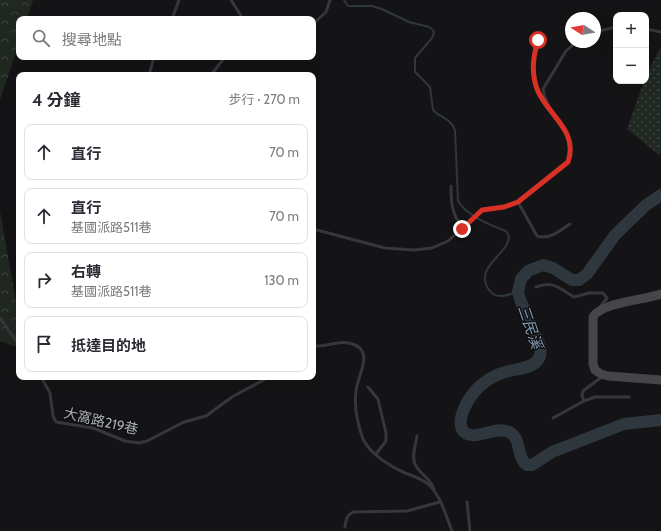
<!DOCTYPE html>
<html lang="zh-TW">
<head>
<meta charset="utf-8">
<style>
  :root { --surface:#fff; --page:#f7f7f7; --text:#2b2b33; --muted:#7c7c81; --line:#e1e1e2 }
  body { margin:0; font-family:Cabin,"Noto Sans TC",sans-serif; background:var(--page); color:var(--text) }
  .controls { position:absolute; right:12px; top:12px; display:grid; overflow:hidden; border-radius:8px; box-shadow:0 4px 16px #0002 }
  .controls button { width:36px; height:36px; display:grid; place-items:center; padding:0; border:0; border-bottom:1px solid var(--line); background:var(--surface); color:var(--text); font:20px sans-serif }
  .compass { position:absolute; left:565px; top:12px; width:36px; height:36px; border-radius:50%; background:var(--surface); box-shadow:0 4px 16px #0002; rotate:281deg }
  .stop { position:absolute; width:12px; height:12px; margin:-9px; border:3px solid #d93025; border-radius:50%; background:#fff }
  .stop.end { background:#d93025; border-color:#fff; box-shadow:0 1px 4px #0008 }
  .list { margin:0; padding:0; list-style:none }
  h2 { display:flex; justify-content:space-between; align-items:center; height:52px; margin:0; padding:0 16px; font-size:17px }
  h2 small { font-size:13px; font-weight:400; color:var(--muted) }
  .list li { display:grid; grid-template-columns:26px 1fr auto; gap:12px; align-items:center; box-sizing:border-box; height:56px; margin:0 8px 8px; padding:0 8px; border:1px solid var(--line); border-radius:8px }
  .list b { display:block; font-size:15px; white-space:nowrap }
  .list p { margin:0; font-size:13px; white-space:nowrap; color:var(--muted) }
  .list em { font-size:13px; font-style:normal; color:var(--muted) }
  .icon { flex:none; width:22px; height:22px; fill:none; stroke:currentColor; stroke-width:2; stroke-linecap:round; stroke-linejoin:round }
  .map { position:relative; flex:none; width:661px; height:531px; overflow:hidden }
  .search { position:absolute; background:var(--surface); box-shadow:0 4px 16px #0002; left:16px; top:16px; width:300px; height:44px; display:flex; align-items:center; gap:10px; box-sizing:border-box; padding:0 14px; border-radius:8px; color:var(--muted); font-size:15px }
  .panel { position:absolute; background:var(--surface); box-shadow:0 4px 16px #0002; left:16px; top:72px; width:300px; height:308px; border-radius:8px }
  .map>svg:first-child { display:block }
  .forest { fill:url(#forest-crowns) }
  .park { fill:url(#park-dots) }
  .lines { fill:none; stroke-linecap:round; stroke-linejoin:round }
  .stream { stroke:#2f373e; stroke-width:2 }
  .river { stroke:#2f373e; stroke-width:12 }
  .lane { stroke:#36373b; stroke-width:3 }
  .secondary { stroke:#44464a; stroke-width:9 }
  .route { stroke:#d93025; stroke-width:5 }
  .labels { text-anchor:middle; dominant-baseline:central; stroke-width:3; stroke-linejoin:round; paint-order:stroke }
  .street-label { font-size:14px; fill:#a7acb5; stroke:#0f0f11 }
  .water-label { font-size:15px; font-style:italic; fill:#8198ad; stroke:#0f0f11 }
</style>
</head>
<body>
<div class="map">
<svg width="661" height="531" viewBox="0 0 661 531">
  <defs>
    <pattern id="forest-crowns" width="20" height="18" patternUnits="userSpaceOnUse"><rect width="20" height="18" fill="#212822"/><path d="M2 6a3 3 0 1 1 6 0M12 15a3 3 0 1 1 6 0" fill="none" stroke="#3e4440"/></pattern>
    <pattern id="park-dots" width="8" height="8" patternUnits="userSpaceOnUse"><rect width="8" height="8" fill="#212822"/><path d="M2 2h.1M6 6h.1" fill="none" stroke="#3e4440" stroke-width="1.8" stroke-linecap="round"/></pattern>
  </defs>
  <rect width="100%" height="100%" fill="#141416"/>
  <path class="forest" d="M 0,0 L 33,0 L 27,19 L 19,19 L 19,43 L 0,100 Z
    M 0,211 L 19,319 L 19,348 L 0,341 Z"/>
  <path class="park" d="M 661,46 L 661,153 L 658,154 L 627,129 L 644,81 L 646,81 L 646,76 Z"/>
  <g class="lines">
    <path class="stream" d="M 344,0 L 348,6 L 372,6 L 382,9 L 409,22 L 429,27 L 433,30 L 434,33 L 432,38 L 415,58 L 415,72 L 430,87 L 433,110 C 441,118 451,119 455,130 L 458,201 C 467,216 490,225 506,231 L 509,236 C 509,255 473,266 489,290 C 496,300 508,295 518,292"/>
    <path class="river" d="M 661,195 L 646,205 L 615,235 L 587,274 L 579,280 L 572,280 L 553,268 L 543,265 L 528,271 L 521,279 L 518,292 L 521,302 L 540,346 C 541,351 541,357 537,361 C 531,368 518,369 509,371 C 486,376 469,393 462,414 C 460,420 460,428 464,432 C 476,442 495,425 509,432 C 522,438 516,458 527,465 L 532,465 L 552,452 L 624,424 L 661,420"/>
    <path class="lane" d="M 231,0 L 243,19
      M 172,19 L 179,0
      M 313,24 L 326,12 L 330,0
      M 646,29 L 661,32
      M 595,32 L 616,27
      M 538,40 C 531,61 531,82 544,100
      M 149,75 L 154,57
      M 211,75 L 225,57
      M 451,186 C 451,204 452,214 463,229
      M 518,202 L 537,236 C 549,240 560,231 570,224
      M 313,229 L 385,248 L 414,250 L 432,248 L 448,241 L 482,210 L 504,207 L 518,202 L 568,162 C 579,131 546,117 543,89 L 566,51 L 576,42
      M 536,287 C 554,280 560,289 574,297 L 589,293 L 603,293 L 607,298 L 601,306
      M 0,318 L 19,345
      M 313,346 C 325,348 337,340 349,343 C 377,349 357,376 356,391 C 354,406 358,425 363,439 C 370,454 391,467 405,473 C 413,476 423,479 429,485 C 441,496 446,516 452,531
      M 41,377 L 50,393 L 53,416 L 56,422 L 93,428 L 125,441 L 139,443 L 147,441 L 184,422 L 206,416 L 232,397 L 269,377
      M 368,387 L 378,399 L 386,433 L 386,441 L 376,454
      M 584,401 L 595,397 L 629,397
      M 553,418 L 584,401 L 582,395 L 583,391 L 603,376
      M 417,436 C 416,444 411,456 415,464 C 419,474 430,477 434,489
      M 467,502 L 470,531
      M 345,527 C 346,520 346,516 353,512 L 407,511 L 440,502"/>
    <path class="secondary" d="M 661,294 C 645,300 602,302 593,317 L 593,364 L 595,370 L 601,374 L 608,376 L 661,380"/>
  </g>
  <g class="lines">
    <path class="route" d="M 462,229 L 482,210 L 504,207 L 518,202 L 568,162 C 579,130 547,115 537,89 C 531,72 533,57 538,40"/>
  </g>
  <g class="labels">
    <g class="street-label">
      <text transform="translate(101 421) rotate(13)">大窩路219巷</text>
    </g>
    <g class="water-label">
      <text transform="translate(530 327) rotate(71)">三民溪</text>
    </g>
  </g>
</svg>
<div class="controls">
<button>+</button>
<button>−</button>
</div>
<svg class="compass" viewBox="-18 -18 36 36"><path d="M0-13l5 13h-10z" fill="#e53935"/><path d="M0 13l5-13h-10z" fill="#7c7c81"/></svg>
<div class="stop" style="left:538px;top:40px"></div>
<div class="stop end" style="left:462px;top:229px"></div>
<div class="search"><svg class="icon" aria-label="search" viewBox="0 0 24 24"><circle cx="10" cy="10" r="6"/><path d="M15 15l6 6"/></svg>搜尋地點</div>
<section class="panel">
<h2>4 分鐘<small>步行 · 270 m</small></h2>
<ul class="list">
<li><svg class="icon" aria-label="ahead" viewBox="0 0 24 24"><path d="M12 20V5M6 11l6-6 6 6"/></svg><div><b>直行</b></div><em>70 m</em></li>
<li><svg class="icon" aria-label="ahead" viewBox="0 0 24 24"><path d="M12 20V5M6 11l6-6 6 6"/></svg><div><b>直行</b><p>基國派路511巷</p></div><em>70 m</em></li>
<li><svg class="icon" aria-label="right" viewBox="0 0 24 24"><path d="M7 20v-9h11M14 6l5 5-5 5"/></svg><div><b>右轉</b><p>基國派路511巷</p></div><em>130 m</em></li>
<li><svg class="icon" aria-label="arrive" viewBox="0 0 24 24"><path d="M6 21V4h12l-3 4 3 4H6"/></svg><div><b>抵達目的地</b></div></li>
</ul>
</section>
</div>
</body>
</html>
